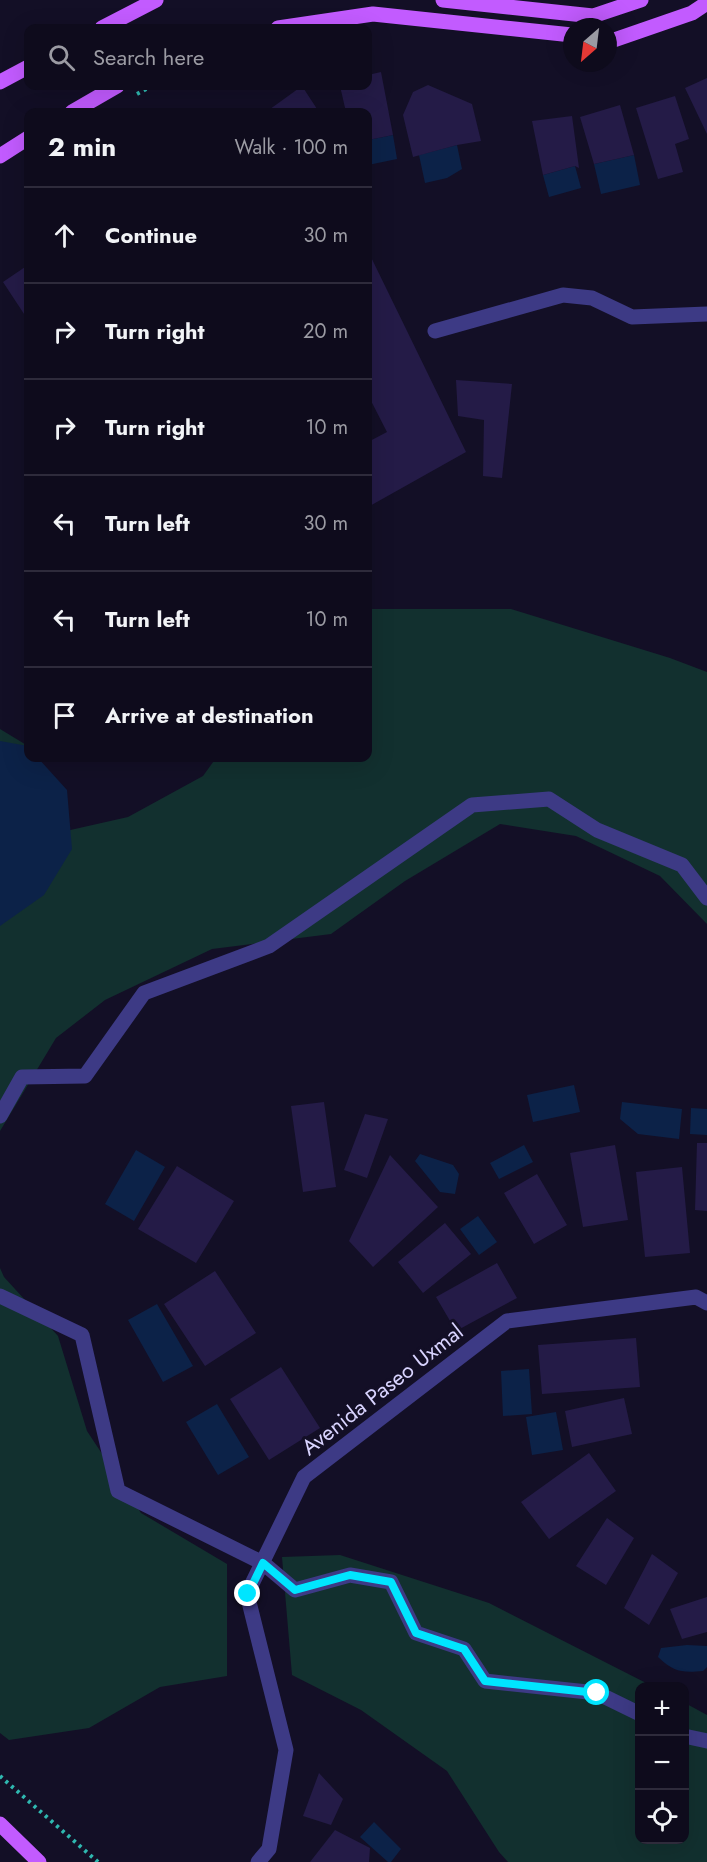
<!DOCTYPE html>
<html lang="en">
<head>
<meta charset="utf-8">
<style>
  :root { --surface:#0e0b1c; --page:#1c1929; --text:#f1f3f6; --muted:#9b9ba3; --line:#2e2b3b }
  body { margin:0; font-family:Jost,sans-serif; background:var(--page); color:var(--text) }
  .controls { position:absolute; right:18px; bottom:18px; display:grid; overflow:hidden; border-radius:12px; box-shadow:0 6px 24px #0002 }
  .controls button { width:54px; height:54px; display:grid; place-items:center; padding:0; border:0; border-bottom:2px solid var(--line); background:var(--surface); color:var(--text); font:30px sans-serif }
  .compass { position:absolute; left:563px; top:18px; width:54px; height:54px; border-radius:50%; background:var(--surface); box-shadow:0 6px 24px #0002; rotate:208deg }
  .stop { position:absolute; width:18px; height:18px; margin:-14px; border:4px solid #00e5ff; border-radius:50%; background:#fff }
  .stop.end { background:#00e5ff; border-color:#fff; box-shadow:0 2px 6px #0008 }
  .list { margin:0; padding:0; list-style:none }
  h2 { display:flex; justify-content:space-between; align-items:center; height:78px; margin:0; padding:0 24px; font-size:26px }
  h2 small { font-size:20px; font-weight:400; color:var(--muted) }
  .list li { display:grid; grid-template-columns:39px 1fr auto; gap:18px; align-items:center; box-sizing:border-box; height:96px; padding:0 24px; border-top:2px solid var(--line) }
  .list b { display:block; font-size:22px; white-space:nowrap }
  .list em { font-size:20px; font-style:normal; color:var(--muted) }
  .icon { flex:none; width:33px; height:33px; fill:none; stroke:currentColor; stroke-width:2; stroke-linecap:round; stroke-linejoin:round }
  .map { position:relative; flex:none; width:707px; height:1862px; overflow:hidden }
  .search { position:absolute; background:var(--surface); box-shadow:0 6px 24px #0002; left:24px; top:24px; width:348px; height:66px; display:flex; align-items:center; gap:15px; box-sizing:border-box; padding:0 21px; border-radius:12px; color:var(--muted); font-size:22px }
  .panel { position:absolute; background:var(--surface); box-shadow:0 6px 24px #0002; left:24px; top:108px; width:348px; height:654px; border-radius:12px }
  .map>svg:first-child { display:block }
  .green { fill:#12302f }
  .water { fill:#0c2248 }
  .building { fill:#241b47 }
  .lines { fill:none; stroke-linecap:round; stroke-linejoin:round }
  .path { stroke:#2fb8b0; stroke-width:4; stroke-dasharray:3 4.5; stroke-linecap:butt }
  .minor { stroke:#3d3a85; stroke-width:15 }
  .major { stroke:#c25bff; stroke-width:15 }
  .route { stroke:#00e5ff; stroke-width:8 }
  .labels { text-anchor:middle; dominant-baseline:central; stroke-width:6; stroke-linejoin:round; paint-order:stroke }
  .street-label { font-size:22px; fill:#d9d4ff; stroke:#130f26 }
</style>
</head>
<body>
<div class="map">
<svg width="707" height="1862" viewBox="0 0 707 1862">
  <rect width="100%" height="100%" fill="#130f26"/>
  <path class="green" d="M 368,609 L 511,609 L 670,658 L 707,672 L 707,924 L 660,876 L 576,836 L 500,824 L 405,881 L 331,934 L 212,949 L 105,1000 L 56,1038 L 0,1131 L 0,729 L 28,746 L 28,758 L 39,758 L 66,831 L 128,817 L 203,776 L 216,758 L 368,758 Z
    M 0,1268 L 4,1277 L 58,1336 L 87,1431 L 141,1513 L 227,1564 L 227,1676 L 160,1687 L 89,1728 L 9,1740 L 0,1733 Z
    M 340,1555 L 489,1603 L 652,1686 L 640,1686 L 640,1840 L 684,1840 L 685,1703 L 707,1715 L 707,1862 L 508,1862 L 499,1852 L 447,1771 L 361,1710 L 292,1675 L 282,1557 Z"/>
  <path class="water" d="M 393,135 L 397,159 L 368,165 L 368,140 Z
    M 457,145 L 462,169 L 447,178 L 425,183 L 419,155 Z
    M 634,155 L 640,185 L 601,194 L 594,164 Z
    M 575,166 L 581,188 L 549,197 L 543,175 Z
    M 0,741 L 28,746 L 28,758 L 38,758 L 67,790 L 72,849 L 44,895 L 0,926 Z
    M 574,1085 L 580,1112 L 533,1122 L 527,1095 Z
    M 622,1102 L 682,1109 L 679,1139 L 638,1134 L 620,1119 Z
    M 691,1108 L 707,1109 L 707,1135 L 690,1134 Z
    M 524,1145 L 533,1162 L 499,1179 L 490,1163 Z
    M 136,1150 L 165,1167 L 134,1221 L 105,1204 Z
    M 420,1154 L 453,1165 L 459,1174 L 455,1194 L 440,1192 L 415,1161 Z
    M 478,1216 L 497,1242 L 479,1255 L 460,1229 Z
    M 157,1304 L 193,1366 L 163,1382 L 128,1320 Z
    M 529,1369 L 532,1414 L 503,1416 L 501,1371 Z
    M 217,1404 L 249,1457 L 218,1475 L 186,1422 Z
    M 556,1412 L 563,1450 L 532,1455 L 526,1417 Z
    M 687,1645 L 707,1646 L 707,1667 L 703,1671 C 682,1673 674,1672 658,1657 L 661,1648 Z
    M 374,1822 L 401,1849 L 391,1862 L 388,1862 L 360,1837 Z"/>
  <path class="building" d="M 381,72 L 393,135 L 368,140 L 368,112 L 346,112 L 340,86 L 368,86 L 368,75 Z
    M 707,78 L 707,134 L 685,88 Z
    M 428,85 L 472,104 L 481,141 L 457,145 L 413,157 L 403,115 L 413,92 Z
    M 302,86 L 319,112 L 266,112 Z
    M 675,96 L 689,139 L 675,144 L 683,172 L 658,179 L 636,108 Z
    M 620,105 L 634,155 L 594,164 L 580,117 Z
    M 572,116 L 579,168 L 575,166 L 543,175 L 532,121 Z
    M 368,251 L 466,452 L 368,507 L 368,442 L 387,432 L 368,395 Z
    M 28,265 L 28,320 L 3,282 Z
    M 456,380 L 512,384 L 502,478 L 483,476 L 484,420 L 458,416 Z
    M 324,1102 L 336,1187 L 303,1192 L 291,1106 Z
    M 365,1114 L 388,1119 L 367,1178 L 344,1170 Z
    M 697,1143 L 707,1143 L 707,1211 L 695,1210 Z
    M 615,1145 L 628,1220 L 583,1227 L 570,1153 Z
    M 390,1155 L 438,1207 L 373,1267 L 349,1241 Z
    M 177,1166 L 234,1201 L 196,1263 L 138,1229 Z
    M 682,1167 L 690,1253 L 645,1257 L 636,1172 Z
    M 537,1174 L 567,1225 L 534,1244 L 504,1193 Z
    M 445,1223 L 471,1254 L 423,1293 L 398,1262 Z
    M 497,1263 L 517,1298 L 456,1331 L 436,1297 Z
    M 215,1271 L 256,1333 L 205,1366 L 164,1304 Z
    M 636,1338 L 640,1387 L 542,1394 L 538,1345 Z
    M 281,1367 L 320,1428 L 269,1460 L 230,1399 Z
    M 624,1398 L 632,1434 L 572,1447 L 565,1411 Z
    M 589,1453 L 616,1491 L 549,1539 L 521,1502 Z
    M 607,1518 L 634,1538 L 606,1585 L 576,1566 Z
    M 652,1554 L 678,1573 L 649,1625 L 624,1608 Z
    M 707,1597 L 707,1632 L 682,1639 L 670,1609 Z
    M 319,1773 L 343,1799 L 331,1825 L 303,1816 Z
    M 335,1830 L 370,1848 L 369,1862 L 310,1862 Z"/>
  <g class="lines">
    <path class="path" d="M 137,94 L 152,86
      M 0,1776 L 98,1862"/>
    <path class="minor" d="M 435,331 L 563,295 L 592,298 L 632,317 L 707,314
      M 0,1116 L 22,1077 L 85,1076 L 144,993 L 269,946 L 472,805 L 549,799 L 597,830 L 682,865 L 707,898
      M 0,1296 L 82,1335 L 118,1491 L 263,1563 L 295,1590 L 350,1575 L 391,1582 L 416,1633 L 464,1649 L 485,1681 L 597,1693 L 640,1714
      M 684,1736 L 707,1741
      M 258,1862 L 269,1849 L 286,1750 L 247,1594 L 304,1477 L 507,1321 L 696,1297 L 707,1303"/>
    <path class="major" d="M 443,0 L 593,16 L 641,0
      M 102,28 L 156,0
      M 278,28 L 373,14 L 572,35
      M 608,39 L 614,40 L 692,13 L 707,3
      M 0,82 L 28,67
      M 72,112 L 117,86
      M 0,156 L 28,138
      M 0,1824 L 39,1862"/>
  </g>
  <g class="lines">
    <path class="route" d="M 248,1594 L 263,1563 L 295,1590 L 350,1575 L 391,1582 L 416,1633 L 464,1649 L 485,1681 L 597,1693"/>
  </g>
  <g class="labels">
    <g class="street-label">
      <text transform="translate(382 1389) rotate(-38)">Avenida Paseo Uxmal</text>
    </g>
  </g>
</svg>
<div class="controls">
<button>+</button>
<button>−</button>
<button><svg class="icon" aria-label="locate" viewBox="0 0 24 24"><circle cx="12" cy="12" r="6"/><path d="M12 2v4M12 18v4M2 12h4M18 12h4"/></svg></button>
</div>
<svg class="compass" viewBox="-18 -18 36 36"><path d="M0-13l5 13h-10z" fill="#e53935"/><path d="M0 13l5-13h-10z" fill="#9b9ba3"/></svg>
<div class="stop" style="left:597px;top:1693px"></div>
<div class="stop end" style="left:248px;top:1594px"></div>
<div class="search"><svg class="icon" aria-label="search" viewBox="0 0 24 24"><circle cx="10" cy="10" r="6"/><path d="M15 15l6 6"/></svg>Search here</div>
<section class="panel">
<h2>2 min<small>Walk · 100 m</small></h2>
<ul class="list">
<li><svg class="icon" aria-label="ahead" viewBox="0 0 24 24"><path d="M12 20V5M6 11l6-6 6 6"/></svg><div><b>Continue</b></div><em>30 m</em></li>
<li><svg class="icon" aria-label="right" viewBox="0 0 24 24"><path d="M7 20v-9h11M14 6l5 5-5 5"/></svg><div><b>Turn right</b></div><em>20 m</em></li>
<li><svg class="icon" aria-label="right" viewBox="0 0 24 24"><path d="M7 20v-9h11M14 6l5 5-5 5"/></svg><div><b>Turn right</b></div><em>10 m</em></li>
<li><svg class="icon" aria-label="left" viewBox="0 0 24 24"><path d="M17 20v-9H6M10 6l-5 5 5 5"/></svg><div><b>Turn left</b></div><em>30 m</em></li>
<li><svg class="icon" aria-label="left" viewBox="0 0 24 24"><path d="M17 20v-9H6M10 6l-5 5 5 5"/></svg><div><b>Turn left</b></div><em>10 m</em></li>
<li><svg class="icon" aria-label="arrive" viewBox="0 0 24 24"><path d="M6 21V4h12l-3 4 3 4H6"/></svg><div><b>Arrive at destination</b></div></li>
</ul>
</section>
</div>
</body>
</html>
